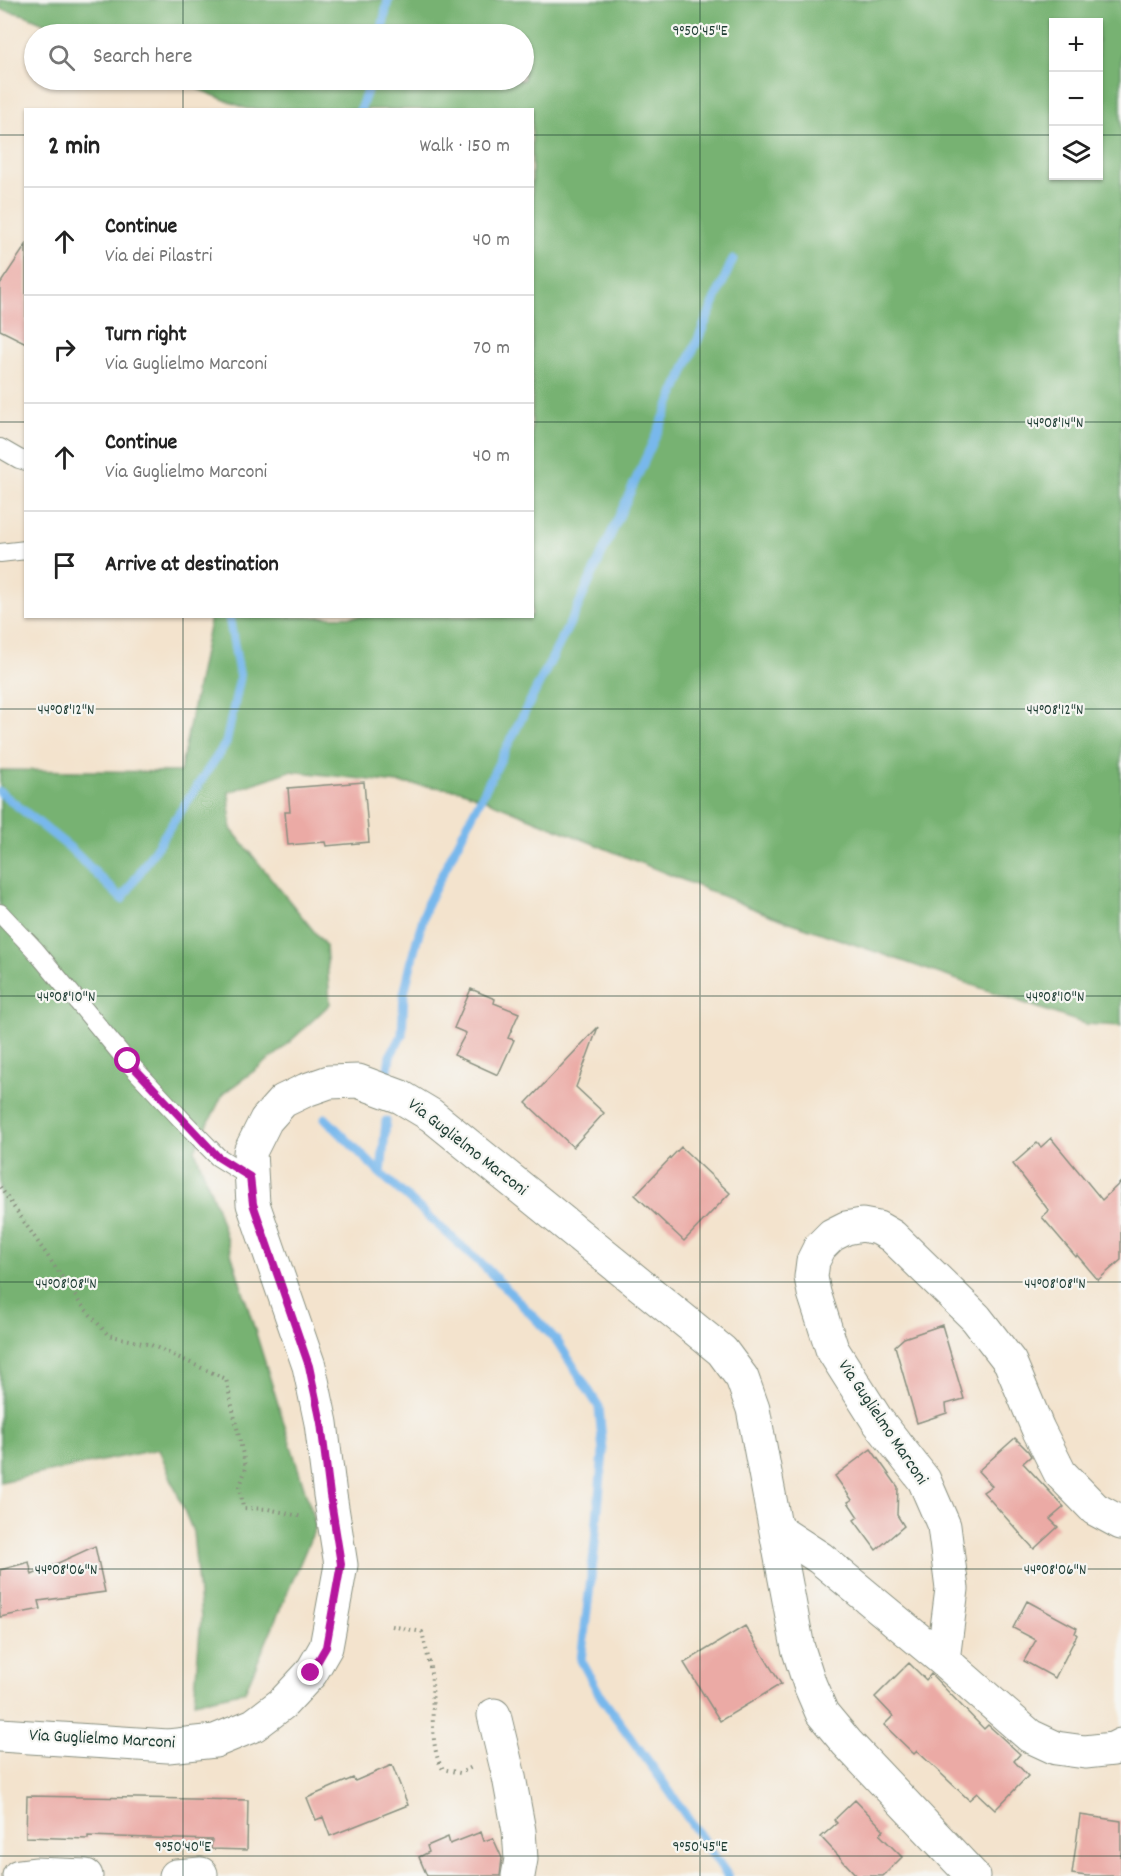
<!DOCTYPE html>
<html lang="en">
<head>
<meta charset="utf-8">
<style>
  :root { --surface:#fff; --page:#f2f2f2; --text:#222; --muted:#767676; --line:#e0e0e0 }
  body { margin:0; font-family:Dekko,sans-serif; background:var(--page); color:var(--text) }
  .controls { position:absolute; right:18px; top:18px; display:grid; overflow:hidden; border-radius:0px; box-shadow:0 2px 4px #0004 }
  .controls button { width:54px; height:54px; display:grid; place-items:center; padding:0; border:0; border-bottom:2px solid var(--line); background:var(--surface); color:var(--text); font:30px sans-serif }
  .stop { position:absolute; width:18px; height:18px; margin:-14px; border:4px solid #b5179e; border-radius:50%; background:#fff }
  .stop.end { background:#b5179e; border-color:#fff; box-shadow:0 2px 6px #0008 }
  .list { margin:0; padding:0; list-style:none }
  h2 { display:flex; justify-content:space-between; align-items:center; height:78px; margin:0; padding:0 24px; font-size:26px }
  h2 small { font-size:20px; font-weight:400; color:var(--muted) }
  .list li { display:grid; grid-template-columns:39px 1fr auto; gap:18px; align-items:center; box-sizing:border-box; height:108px; padding:0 24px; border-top:2px solid var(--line) }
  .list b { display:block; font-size:22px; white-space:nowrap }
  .list p { margin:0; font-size:20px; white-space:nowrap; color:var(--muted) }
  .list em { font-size:20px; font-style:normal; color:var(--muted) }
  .icon { flex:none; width:33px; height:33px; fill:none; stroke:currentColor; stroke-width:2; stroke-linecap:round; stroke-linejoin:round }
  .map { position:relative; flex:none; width:1121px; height:1876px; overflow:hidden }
  .search { position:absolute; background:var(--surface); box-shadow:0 2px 4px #0004; left:24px; top:24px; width:510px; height:66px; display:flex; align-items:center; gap:15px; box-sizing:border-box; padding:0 21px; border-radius:33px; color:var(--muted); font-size:22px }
  .panel { position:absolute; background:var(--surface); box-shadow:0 2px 4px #0004; left:24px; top:108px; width:510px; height:510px; border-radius:0px }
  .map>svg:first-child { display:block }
  .forest { fill:#77b272; stroke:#4b7853; stroke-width:1.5; fill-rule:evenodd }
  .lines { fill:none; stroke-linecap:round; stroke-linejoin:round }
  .stream { stroke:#78b8ec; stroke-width:9 }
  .building { fill:#ebaaa5 }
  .service-casing { stroke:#899080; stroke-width:20 }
  .minor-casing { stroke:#899080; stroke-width:35 }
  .tertiary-casing { stroke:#899080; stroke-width:35 }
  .path { stroke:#899080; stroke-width:4; stroke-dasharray:1.5 4.5; stroke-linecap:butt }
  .service { stroke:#fff; stroke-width:18 }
  .minor { stroke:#fff; stroke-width:33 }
  .tertiary { stroke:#fff; stroke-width:33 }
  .route { stroke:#b5179e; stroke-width:8 }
  .ticks { fill:none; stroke:#1f3d34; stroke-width:1.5; stroke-opacity:0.45 }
  .labels { text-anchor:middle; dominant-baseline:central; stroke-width:4.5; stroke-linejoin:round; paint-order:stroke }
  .street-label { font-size:18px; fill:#1f3d34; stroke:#f6f6f2 }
  .ticks-label { font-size:15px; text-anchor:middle; fill:#1f3d34; stroke:#f6f6f2; stroke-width:4.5; stroke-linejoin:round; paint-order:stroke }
</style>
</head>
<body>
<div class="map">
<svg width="1121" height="1876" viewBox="0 0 1121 1876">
  <rect width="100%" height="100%" fill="#f6f6f2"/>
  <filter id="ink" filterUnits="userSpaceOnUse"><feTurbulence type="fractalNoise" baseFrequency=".0167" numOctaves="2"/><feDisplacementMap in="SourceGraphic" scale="12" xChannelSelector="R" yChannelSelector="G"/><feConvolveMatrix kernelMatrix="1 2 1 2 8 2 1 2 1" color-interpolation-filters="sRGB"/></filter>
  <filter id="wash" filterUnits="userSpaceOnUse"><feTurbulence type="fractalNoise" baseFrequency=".008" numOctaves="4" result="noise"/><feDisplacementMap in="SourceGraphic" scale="24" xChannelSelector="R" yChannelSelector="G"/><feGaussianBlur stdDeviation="1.35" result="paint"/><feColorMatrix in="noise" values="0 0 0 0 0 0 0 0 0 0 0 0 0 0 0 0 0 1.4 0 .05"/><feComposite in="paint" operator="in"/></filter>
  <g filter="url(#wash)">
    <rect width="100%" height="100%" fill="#f3e3cd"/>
    <path class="forest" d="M 0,0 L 1121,0 L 1121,1026 L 1085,1024 L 769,915 L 461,790 L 290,771 L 229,792 L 231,829 L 326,946 L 330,1004 L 278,1053 L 223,1094 L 195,1150 L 217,1208 L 316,1526 L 245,1691 L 194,1702 L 201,1618 L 193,1532 L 159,1449 L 0,1482 L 0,770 L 180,772 L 211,617 L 532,616 L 532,110 L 247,109 L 176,80 L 524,80 L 524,34 L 70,34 L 25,15 L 0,9 ZM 1054,22 L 1098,22 L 1098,176 L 1054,176 Z"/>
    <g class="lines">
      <path class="stream" d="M 381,34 L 388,0
        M 360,110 L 371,80
        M 0,792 L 69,847 L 122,899 L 226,743 L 240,678 L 229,616
        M 388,1070 L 390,1056 L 402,1035 L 404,994 L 414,951 L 427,904 L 575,613 L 658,431 L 733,259
        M 325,1118 L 381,1174 L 486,1268 L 557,1341 L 599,1407 L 603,1452 L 594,1553 L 581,1660 L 601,1697 L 656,1772 L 728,1876
        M 381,1174 L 386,1121"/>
    </g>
    <g id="blocks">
      <path class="building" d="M 26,245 L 26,343 L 0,330 L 0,284 Z
        M 364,782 L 369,842 L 326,846 L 325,842 L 288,845 L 285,812 L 290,812 L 288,788 Z
        M 471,989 L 495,999 L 494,1003 L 519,1013 L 508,1038 L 514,1040 L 498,1075 L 454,1055 L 466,1033 L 454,1028 Z
        M 598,1027 L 576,1087 L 604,1113 L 573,1147 L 526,1103 Z
        M 1051,1138 L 1102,1200 L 1121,1182 L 1121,1260 L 1098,1280 L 1077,1255 L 1076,1257 L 1042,1217 L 1049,1211 L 1013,1164 L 1037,1143 L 1041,1147 Z
        M 681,1147 L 730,1193 L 684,1241 L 635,1195 Z
        M 942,1325 L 964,1399 L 946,1404 L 947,1413 L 917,1423 L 895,1346 L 904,1338 Z
        M 1015,1438 L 1028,1451 L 1031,1456 L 1023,1463 L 1064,1507 L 1050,1519 L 1058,1527 L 1034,1549 L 983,1492 L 992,1486 L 978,1471 Z
        M 871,1449 L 898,1487 L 897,1515 L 904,1526 L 876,1550 L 854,1520 L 858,1517 L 848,1502 L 852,1500 L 835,1476 Z
        M 95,1546 L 105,1592 L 39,1601 L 41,1609 L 0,1617 L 0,1570 L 29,1562 L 32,1575 Z
        M 1027,1601 L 1077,1628 L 1075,1633 L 1077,1635 L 1055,1678 L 1024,1661 L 1036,1640 L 1013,1628 Z
        M 745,1626 L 781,1684 L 720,1721 L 684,1663 Z
        M 909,1663 L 926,1680 L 931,1674 L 984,1729 L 988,1725 L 1020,1754 L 1014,1761 L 1028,1776 L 995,1810 L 977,1793 L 969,1800 L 917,1751 L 914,1754 L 884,1725 L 893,1716 L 875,1697 Z
        M 392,1765 L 408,1805 L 330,1836 L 323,1817 L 316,1820 L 307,1798 L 353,1778 L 355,1781 Z
        M 27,1796 L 248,1800 L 247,1850 L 211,1849 L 212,1840 L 88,1836 L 88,1839 L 26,1837 Z
        M 855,1800 L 884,1830 L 880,1835 L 902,1857 L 883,1876 L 857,1876 L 821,1837 L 837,1823 L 834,1820 Z
        M 1080,1815 L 1121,1821 L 1121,1876 L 1087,1876 L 1072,1874 Z
        M 481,1832 L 484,1841 L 493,1838 L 502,1858 L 500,1876 L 427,1876 L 419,1857 L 429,1852 L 427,1846 L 448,1837 L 450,1844 Z"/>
    </g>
  </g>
  <g filter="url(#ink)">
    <use href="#blocks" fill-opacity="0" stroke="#899080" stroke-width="1.5"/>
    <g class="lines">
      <g class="service-casing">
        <path id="service" d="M 0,448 L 19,459 L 26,461
          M 0,553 L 26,550
          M 0,913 L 35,950 L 127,1061 L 182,1120 L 218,1157 L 250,1177"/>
      </g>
      <g class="minor-casing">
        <path id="minor" d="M 777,1530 L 820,1558 L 943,1660 L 1030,1736 L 1056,1748 L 1085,1752 L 1113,1749 L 1121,1745
          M 943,1660 L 952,1589 L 944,1526 L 924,1480 L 877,1420 L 832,1349 L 814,1293 L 811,1277 L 813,1261 L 820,1247 L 832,1235 L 846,1228 L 862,1225 L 878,1228 L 892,1236 L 976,1318 L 1010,1362 L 1038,1429 L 1060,1473 L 1095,1509 L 1121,1523
          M 494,1715 L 509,1777 L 519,1831 L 521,1859 L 518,1876
          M 19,1876 L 35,1874 L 86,1876
          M 176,1876 L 201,1874"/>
      </g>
      <g class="tertiary-casing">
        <path id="tertiary" d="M 0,1735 L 168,1746 L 215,1741 L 254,1725 L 283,1703 L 311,1673 L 326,1647 L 341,1565 L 330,1495 L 321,1423 L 309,1366 L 253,1204 L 250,1152 L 266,1120 L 283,1101 L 306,1090 L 329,1082 L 358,1081 L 401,1097 L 431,1115 L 722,1351 L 742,1378 L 753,1409 L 798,1648 L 810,1685 L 822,1713 L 847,1743 L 973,1876"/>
      </g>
      <path class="path" d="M 0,1187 L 80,1303 L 108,1335 L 151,1345 L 226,1379 L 246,1468 L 240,1486 L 243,1508 L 268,1509 L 303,1517
        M 392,1626 L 422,1632 C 425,1645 429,1659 431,1673 C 435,1698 428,1749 443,1769 L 460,1773 L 474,1766"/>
      <use href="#service" class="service"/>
      <use href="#minor" class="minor"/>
      <use href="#tertiary" class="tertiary"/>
    </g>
  </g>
  <g class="lines" filter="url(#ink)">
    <path class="route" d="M 128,1061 L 218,1157 L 250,1177 L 253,1204 L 309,1366 L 321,1423 L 330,1495 L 341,1564 L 326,1647 L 311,1673"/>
  </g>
  <path class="ticks" d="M 183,0 L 183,34M 700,0 L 700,1876M 183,80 L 183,110M 0,135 L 26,135M 532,135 L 1054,135M 1098,135 L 1121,135M 0,422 L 26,422M 532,422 L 1121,422M 183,616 L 183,1876M 0,709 L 1121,709M 0,996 L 1121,996M 0,1282 L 1121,1282M 0,1569 L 1121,1569M 0,1856 L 1121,1856"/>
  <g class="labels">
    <g class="street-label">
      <text transform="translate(467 1148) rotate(38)">Via Guglielmo Marconi</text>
      <text transform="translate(882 1423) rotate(56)">Via Guglielmo Marconi</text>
      <text transform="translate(102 1740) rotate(3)">Via Guglielmo Marconi</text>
    </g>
  </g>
  <g class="ticks-label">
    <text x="700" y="35">9°50'45"E</text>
    <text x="1055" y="427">44°08'14"N</text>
    <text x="66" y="714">44°08'12"N</text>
    <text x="1055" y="714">44°08'12"N</text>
    <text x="66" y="1001">44°08'10"N</text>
    <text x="1055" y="1001">44°08'10"N</text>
    <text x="66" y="1288">44°08'08"N</text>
    <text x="1055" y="1288">44°08'08"N</text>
    <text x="66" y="1574">44°08'06"N</text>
    <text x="1055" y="1574">44°08'06"N</text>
    <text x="183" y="1851">9°50'40"E</text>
    <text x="700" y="1851">9°50'45"E</text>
  </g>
</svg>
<div class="controls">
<button>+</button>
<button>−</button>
<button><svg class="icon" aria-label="layers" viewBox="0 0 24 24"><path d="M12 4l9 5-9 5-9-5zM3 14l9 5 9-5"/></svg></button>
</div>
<div class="stop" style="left:128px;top:1061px"></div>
<div class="stop end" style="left:311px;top:1673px"></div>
<div class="search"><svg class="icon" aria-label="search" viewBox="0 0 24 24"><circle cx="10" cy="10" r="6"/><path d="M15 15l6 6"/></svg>Search here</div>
<section class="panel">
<h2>2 min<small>Walk · 150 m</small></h2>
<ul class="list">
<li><svg class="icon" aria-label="ahead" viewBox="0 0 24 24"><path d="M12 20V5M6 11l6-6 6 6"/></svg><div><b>Continue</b><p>Via dei Pilastri</p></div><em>40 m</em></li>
<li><svg class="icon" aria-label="right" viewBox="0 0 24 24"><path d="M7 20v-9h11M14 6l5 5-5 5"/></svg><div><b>Turn right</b><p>Via Guglielmo Marconi</p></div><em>70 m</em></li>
<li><svg class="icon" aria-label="ahead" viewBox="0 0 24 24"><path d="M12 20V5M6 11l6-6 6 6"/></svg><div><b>Continue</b><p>Via Guglielmo Marconi</p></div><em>40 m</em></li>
<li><svg class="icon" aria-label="arrive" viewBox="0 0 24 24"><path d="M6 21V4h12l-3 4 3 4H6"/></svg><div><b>Arrive at destination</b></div></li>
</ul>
</section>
</div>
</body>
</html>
